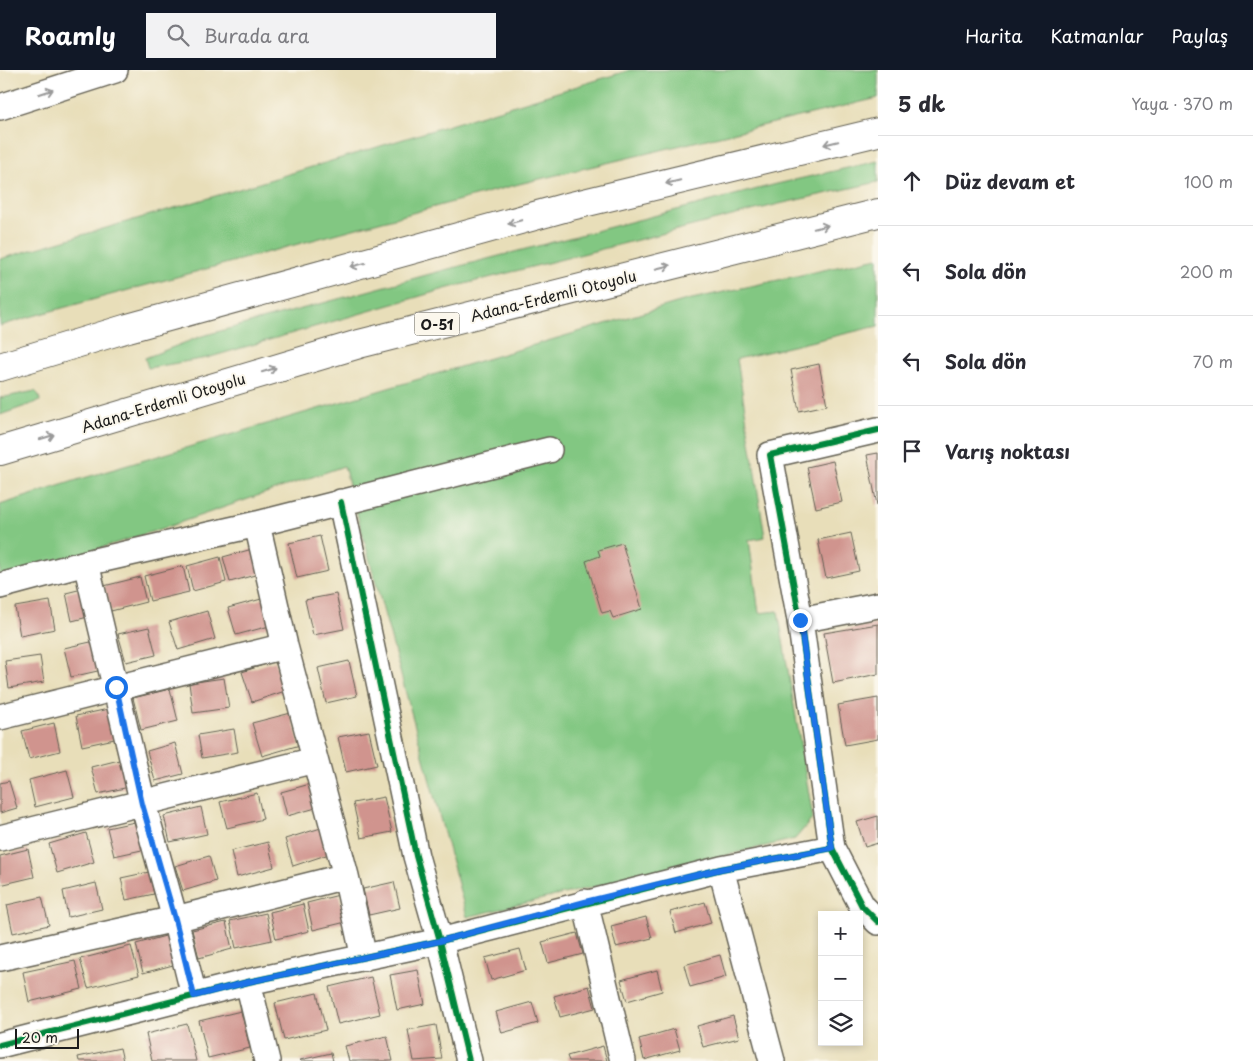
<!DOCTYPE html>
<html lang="tr">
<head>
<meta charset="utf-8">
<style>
  :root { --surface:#fff; --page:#f2f2f3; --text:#2b2b33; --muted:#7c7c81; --line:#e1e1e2; --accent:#111827 }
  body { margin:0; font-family:"Playpen Sans",sans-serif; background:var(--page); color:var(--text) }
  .controls { position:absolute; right:15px; bottom:15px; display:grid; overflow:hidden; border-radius:0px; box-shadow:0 2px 8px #0003 }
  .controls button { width:45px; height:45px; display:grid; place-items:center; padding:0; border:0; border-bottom:1px solid var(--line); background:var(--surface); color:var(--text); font:25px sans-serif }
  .scale { position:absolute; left:15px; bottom:12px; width:64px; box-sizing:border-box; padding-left:5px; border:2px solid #1c1c1c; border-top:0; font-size:14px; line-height:18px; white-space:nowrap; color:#1c1c1c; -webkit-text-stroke:4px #fbf7ec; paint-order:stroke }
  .stop { position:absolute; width:15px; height:15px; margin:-11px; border:4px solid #1a73e8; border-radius:50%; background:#fff }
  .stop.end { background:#1a73e8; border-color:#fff; box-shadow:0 1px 5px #0008 }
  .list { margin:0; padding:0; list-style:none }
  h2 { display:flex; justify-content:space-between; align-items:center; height:65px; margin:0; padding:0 20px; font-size:21px }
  h2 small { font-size:16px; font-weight:400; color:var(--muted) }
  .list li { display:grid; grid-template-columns:32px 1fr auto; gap:15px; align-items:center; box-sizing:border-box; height:90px; padding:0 20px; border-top:1px solid var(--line) }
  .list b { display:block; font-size:19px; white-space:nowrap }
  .list em { font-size:16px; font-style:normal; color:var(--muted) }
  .icon { flex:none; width:28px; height:28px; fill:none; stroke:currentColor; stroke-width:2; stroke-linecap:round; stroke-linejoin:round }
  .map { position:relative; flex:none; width:878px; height:991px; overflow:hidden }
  header { display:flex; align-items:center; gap:30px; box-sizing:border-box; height:70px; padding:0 25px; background:var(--accent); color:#fff }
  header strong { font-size:24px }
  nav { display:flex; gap:28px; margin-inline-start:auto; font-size:18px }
  .search { width:350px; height:45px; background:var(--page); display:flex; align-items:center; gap:12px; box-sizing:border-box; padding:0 18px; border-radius:0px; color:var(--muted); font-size:19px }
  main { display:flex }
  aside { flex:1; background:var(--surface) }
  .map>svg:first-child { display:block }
  .green { fill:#82c782; stroke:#4f724f }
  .building { fill:#d0948e }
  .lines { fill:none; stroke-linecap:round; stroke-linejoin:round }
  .minor-casing { stroke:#636053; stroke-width:28 }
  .highway-casing { stroke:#636053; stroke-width:30 }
  .minor { stroke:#fff; stroke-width:25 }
  .highway { stroke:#fff; stroke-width:28 }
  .cycleway-casing { stroke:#fbf7ec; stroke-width:9 }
  .cycleway { stroke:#00873e; stroke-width:6 }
  .oneway { stroke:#999 }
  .route { stroke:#1a73e8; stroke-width:6 }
  .labels { text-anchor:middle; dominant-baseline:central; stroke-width:4; stroke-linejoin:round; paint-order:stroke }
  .shield { fill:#fbf7ec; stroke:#5f5e5a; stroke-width:1 }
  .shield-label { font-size:14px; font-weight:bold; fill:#1c1c1c }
  .street-label { font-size:15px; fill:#1c1c1c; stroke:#fbf7ec }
</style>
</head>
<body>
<header>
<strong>Roamly</strong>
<div class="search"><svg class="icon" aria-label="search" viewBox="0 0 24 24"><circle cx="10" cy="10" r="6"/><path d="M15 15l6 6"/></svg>Burada ara</div>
<nav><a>Harita</a><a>Katmanlar</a><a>Paylaş</a></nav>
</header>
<main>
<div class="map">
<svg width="878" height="991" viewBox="0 0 878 991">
  <rect width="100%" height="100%" fill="#fbf7ec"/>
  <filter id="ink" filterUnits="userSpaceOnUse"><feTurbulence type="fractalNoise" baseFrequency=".02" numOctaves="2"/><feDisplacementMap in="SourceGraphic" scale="10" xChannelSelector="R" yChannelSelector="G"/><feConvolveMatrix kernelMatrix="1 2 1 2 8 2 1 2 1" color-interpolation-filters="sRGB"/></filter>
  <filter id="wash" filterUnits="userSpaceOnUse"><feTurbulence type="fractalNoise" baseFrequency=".0096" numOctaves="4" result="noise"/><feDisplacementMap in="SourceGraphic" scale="20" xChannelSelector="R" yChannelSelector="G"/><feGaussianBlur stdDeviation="1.12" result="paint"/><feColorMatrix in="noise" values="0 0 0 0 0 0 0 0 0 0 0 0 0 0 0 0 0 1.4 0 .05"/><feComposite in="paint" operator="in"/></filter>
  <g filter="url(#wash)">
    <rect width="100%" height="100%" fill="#e8deb9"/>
    <path class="green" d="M 630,0 L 878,0 L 878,28 L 519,114 L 33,246 L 0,256 L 0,189 L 246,117 Z
      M 878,91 L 878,112 L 779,134 L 445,219 L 207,288 L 148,298 L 145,288 L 202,266 L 441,201 L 777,114 Z
      M 878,188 L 878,256 L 737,289 L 765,467 L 749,470 L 759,543 L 778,541 L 813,748 L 795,769 L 467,847 L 344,396 L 170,456 L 0,510 L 0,435 L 77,410 L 683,231 Z
      M 35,321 L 39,325 L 40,331 L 0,345 L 0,328 Z"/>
    <g id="blocks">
      <path class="building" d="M 819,294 L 827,335 L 799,341 L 791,300 Z
        M 878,383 L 878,435 L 877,435 L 867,385 Z
        M 833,391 L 842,432 L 816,438 L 807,397 Z
        M 851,463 L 859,501 L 826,508 L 818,470 Z
        M 320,466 L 328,501 L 297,508 L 289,473 Z
        M 622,473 L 642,539 L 613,548 L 610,541 L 602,543 L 586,491 L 600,486 L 598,480 Z
        M 256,478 L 262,503 L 230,512 L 223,487 Z
        M 220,487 L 226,512 L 193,521 L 187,496 Z
        M 183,496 L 189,522 L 150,531 L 144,506 Z
        M 140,507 L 146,532 L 111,541 L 104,516 Z
        M 82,519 L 88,547 L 72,551 L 66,523 Z
        M 336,524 L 344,559 L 313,565 L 305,530 Z
        M 269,527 L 277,554 L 236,565 L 228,538 Z
        M 50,531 L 55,559 L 20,566 L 15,537 Z
        M 207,541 L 215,569 L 178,580 L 169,552 Z
        M 878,554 L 878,604 L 833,613 L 824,563 Z
        M 149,557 L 156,585 L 126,592 L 118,564 Z
        M 95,571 L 102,600 L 71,607 L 64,578 Z
        M 40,586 L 44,612 L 9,618 L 5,591 Z
        M 275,591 L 285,621 L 252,632 L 242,602 Z
        M 349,591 L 357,626 L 326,633 L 318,598 Z
        M 224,608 L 229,638 L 193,643 L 189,613 Z
        M 170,619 L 178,651 L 141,660 L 133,628 Z
        M 878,628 L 878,669 L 845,675 L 838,635 Z
        M 113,638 L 119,668 L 82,676 L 76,646 Z
        M 291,643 L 300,675 L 262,686 L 252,653 Z
        M 54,653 L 60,681 L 29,689 L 22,661 Z
        M 234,659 L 238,682 L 202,688 L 198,665 Z
        M 369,661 L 377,695 L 346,702 L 338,667 Z
        M 175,673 L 183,704 L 155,711 L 147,681 Z
        M 123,689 L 129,717 L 98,724 L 91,697 Z
        M 67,700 L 74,727 L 35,737 L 29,710 Z
        M 9,711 L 17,738 L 0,743 L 0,713 Z
        M 310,714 L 316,738 L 287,746 L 281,722 Z
        M 257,723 L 263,749 L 227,758 L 220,732 Z
        M 384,727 L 392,762 L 361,768 L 353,733 Z
        M 201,737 L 207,764 L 170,772 L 164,746 Z
        M 878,746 L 878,773 L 865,777 L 857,752 Z
        M 144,750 L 151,778 L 114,786 L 107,758 Z
        M 321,758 L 329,784 L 293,796 L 285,769 Z
        M 86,763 L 94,792 L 57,803 L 49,774 Z
        M 268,772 L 274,797 L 237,807 L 231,781 Z
        M 28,779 L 34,807 L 0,815 L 0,786 Z
        M 209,786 L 216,811 L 183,821 L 175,796 Z
        M 149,802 L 154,824 L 126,830 L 121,808 Z
        M 394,812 L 400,838 L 369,845 L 363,819 Z
        M 96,813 L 102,839 L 68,847 L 63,821 Z
        M 339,825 L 346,852 L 313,860 L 307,833 Z
        M 42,827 L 49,855 L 13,863 L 7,835 Z
        M 705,832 L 711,853 L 676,863 L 670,842 Z
        M 303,834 L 309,861 L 276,869 L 270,842 Z
        M 266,843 L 272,870 L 236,878 L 230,851 Z
        M 646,847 L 652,868 L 616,877 L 611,856 Z
        M 226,852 L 232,879 L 199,888 L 192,860 Z
        M 577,863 L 583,884 L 548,893 L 542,872 Z
        M 169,865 L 177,894 L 143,903 L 136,874 Z
        M 131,876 L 139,905 L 88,918 L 80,889 Z
        M 520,879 L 526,900 L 491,910 L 485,888 Z
        M 720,885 L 726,907 L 690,917 L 684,895 Z
        M 75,891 L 82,919 L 29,932 L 23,902 Z
        M 418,900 L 425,934 L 397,940 L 390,905 Z
        M 657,900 L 662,921 L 627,931 L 621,910 Z
        M 371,907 L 380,944 L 338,954 L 329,917 Z
        M 589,916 L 595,938 L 560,947 L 554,926 Z
        M 317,923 L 326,960 L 284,970 L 275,933 Z
        M 532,932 L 538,953 L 502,963 L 496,942 Z
        M 241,941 L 250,978 L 208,988 L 199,951 Z
        M 733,946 L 739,968 L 703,977 L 697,956 Z
        M 187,954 L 196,991 L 152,991 L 146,964 Z
        M 436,955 L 442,989 L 414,991 L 408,960 Z
        M 674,959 L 680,980 L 644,990 L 639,969 Z
        M 387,966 L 393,991 L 349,991 L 345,976 Z
        M 603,976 L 607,991 L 569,991 L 567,986 Z
        M 120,978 L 123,991 L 79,991 L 78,987 Z
        M 331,983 L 333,991 L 301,991 L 300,990 Z"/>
    </g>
  </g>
  <g filter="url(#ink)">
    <use href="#blocks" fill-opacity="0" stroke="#636053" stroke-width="1"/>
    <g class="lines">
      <g class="minor-casing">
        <path id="minor" d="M 0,37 L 115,0
          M 878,360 L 770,385 L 800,550 L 832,778 L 862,836 L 878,852
          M 341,432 L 416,786 L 440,871 L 469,991
          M 257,454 L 285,576 L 346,806 L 364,888
          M 86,493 L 143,734 L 175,849 L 194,926
          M 0,516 L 86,493 L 257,454 L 549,380
          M 800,550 L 878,535
          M 0,647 L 285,576
          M 0,768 L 315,690
          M 721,799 L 772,991
          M 585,832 L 623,991
          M 0,888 L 175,849 L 346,806
          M 248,912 L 267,991
          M 0,975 L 248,912 L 440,871 L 721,799 L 832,778"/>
      </g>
      <g class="highway-casing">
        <path id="highway" d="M 0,297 L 128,258 L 567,137 L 878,62
          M 0,381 L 359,274 L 878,143"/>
      </g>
      <use href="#minor" class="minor"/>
      <use href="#highway" class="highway"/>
      <g class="cycleway-casing">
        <path id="cycleway" d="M 878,360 L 770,385 L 800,550 L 832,778 L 862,836 L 878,852
          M 341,432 L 416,786 L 440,871 L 469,991
          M 0,975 L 248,912 L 440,871 L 721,799 L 832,778"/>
      </g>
      <use href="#cycleway" class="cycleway"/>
    </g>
    <defs><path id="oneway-shaft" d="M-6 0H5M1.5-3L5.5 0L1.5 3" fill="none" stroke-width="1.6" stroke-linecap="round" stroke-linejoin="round" transform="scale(1.25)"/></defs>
    <g class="oneway">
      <use href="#oneway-shaft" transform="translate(46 22) rotate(-18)"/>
      <use href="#oneway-shaft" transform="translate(831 73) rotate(166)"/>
      <use href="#oneway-shaft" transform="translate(673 112) rotate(166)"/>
      <use href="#oneway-shaft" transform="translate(515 152) rotate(165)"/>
      <use href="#oneway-shaft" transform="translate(821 157) rotate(-14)"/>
      <use href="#oneway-shaft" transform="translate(358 195) rotate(165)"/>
      <use href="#oneway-shaft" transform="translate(663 197) rotate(-14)"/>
      <use href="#oneway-shaft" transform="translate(269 300) rotate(-17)"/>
      <use href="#oneway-shaft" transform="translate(47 367) rotate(-17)"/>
    </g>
  </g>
  <g class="lines" filter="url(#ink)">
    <path class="route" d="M 116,617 L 142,734 L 175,849 L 194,926 L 248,912 L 440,871 L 585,832 L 721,799 L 832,778 L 800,550"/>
  </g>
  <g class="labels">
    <rect class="shield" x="414.5" y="242.5" width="45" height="23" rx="4"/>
    <g class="shield-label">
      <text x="437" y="254">O-51</text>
    </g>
    <g class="street-label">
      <text transform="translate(553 225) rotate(-14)">Adana-Erdemli Otoyolu</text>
      <text transform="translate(163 332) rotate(-17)">Adana-Erdemli Otoyolu</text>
    </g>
  </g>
</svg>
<div class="controls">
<button>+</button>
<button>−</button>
<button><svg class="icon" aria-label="layers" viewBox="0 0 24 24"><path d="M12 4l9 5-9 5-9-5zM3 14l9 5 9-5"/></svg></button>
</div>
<div class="scale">20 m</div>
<div class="stop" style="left:116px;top:617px"></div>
<div class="stop end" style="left:800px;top:550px"></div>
</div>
<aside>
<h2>5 dk<small>Yaya · 370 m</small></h2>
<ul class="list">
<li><svg class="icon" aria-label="ahead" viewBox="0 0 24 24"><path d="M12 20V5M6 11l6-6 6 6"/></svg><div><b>Düz devam et</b></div><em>100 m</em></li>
<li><svg class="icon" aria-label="left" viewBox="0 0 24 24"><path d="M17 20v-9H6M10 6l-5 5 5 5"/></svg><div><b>Sola dön</b></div><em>200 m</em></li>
<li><svg class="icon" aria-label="left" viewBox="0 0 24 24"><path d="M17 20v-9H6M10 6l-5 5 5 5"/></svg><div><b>Sola dön</b></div><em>70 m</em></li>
<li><svg class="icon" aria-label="arrive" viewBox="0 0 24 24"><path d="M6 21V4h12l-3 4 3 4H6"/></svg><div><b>Varış noktası</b></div></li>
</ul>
</aside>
</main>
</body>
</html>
